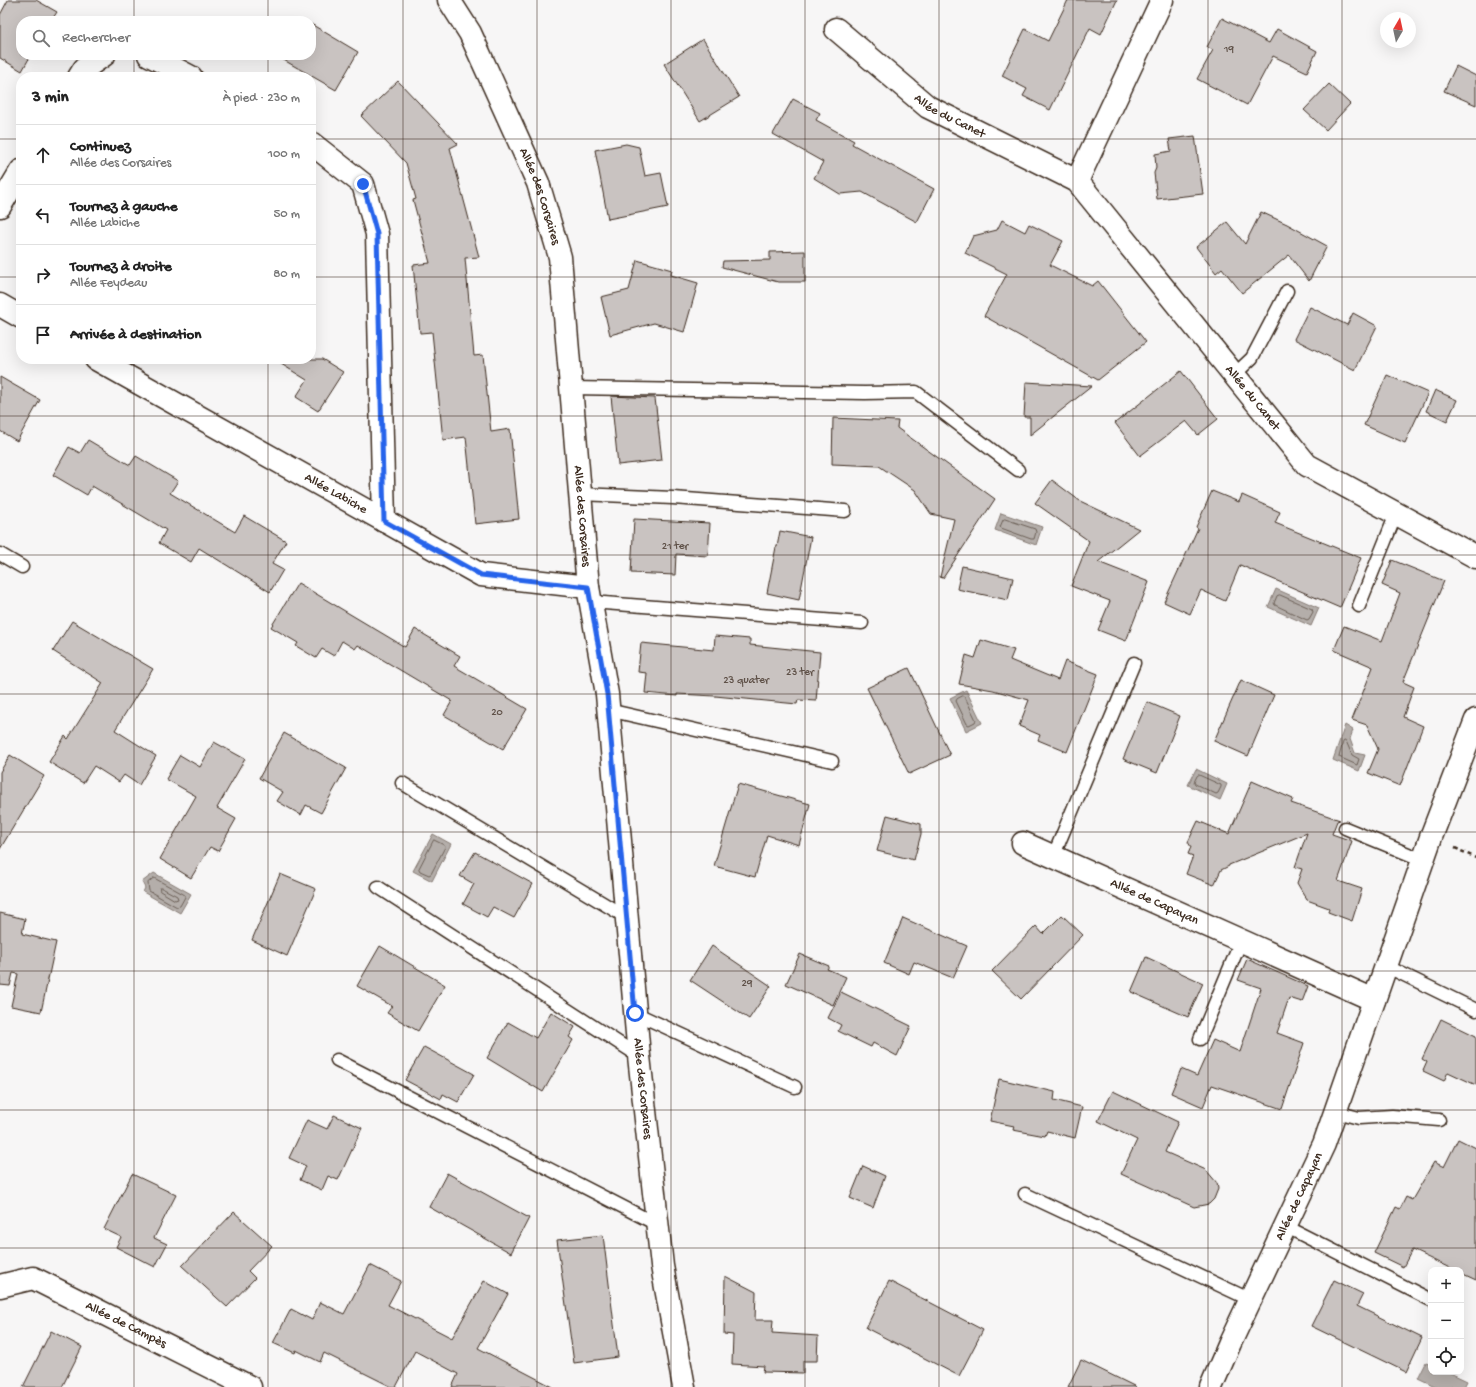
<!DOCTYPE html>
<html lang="fr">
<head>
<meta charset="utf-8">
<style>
  :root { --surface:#fff; --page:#f6f6f6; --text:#222; --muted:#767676; --line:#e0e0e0 }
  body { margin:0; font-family:"Gochi Hand",sans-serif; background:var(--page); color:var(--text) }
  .controls { position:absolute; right:12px; bottom:12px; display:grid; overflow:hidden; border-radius:8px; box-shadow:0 4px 16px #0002 }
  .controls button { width:36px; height:36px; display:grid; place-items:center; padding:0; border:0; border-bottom:1px solid var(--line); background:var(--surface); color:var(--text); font:20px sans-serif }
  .compass { position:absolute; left:1380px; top:12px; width:36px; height:36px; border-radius:50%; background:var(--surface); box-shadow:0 4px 16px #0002; rotate:9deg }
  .stop { position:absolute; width:12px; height:12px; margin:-9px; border:3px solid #2563eb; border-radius:50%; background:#fff }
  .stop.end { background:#2563eb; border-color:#fff; box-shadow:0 1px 4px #0008 }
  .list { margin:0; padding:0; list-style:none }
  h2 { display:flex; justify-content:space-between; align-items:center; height:52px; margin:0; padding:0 16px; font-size:17px }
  h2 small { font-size:13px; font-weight:400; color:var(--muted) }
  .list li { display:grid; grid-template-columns:26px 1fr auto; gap:12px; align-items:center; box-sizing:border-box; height:60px; padding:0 16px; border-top:1px solid var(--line) }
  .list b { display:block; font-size:15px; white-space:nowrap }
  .list p { margin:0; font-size:13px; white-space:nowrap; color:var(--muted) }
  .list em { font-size:13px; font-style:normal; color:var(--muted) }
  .icon { flex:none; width:22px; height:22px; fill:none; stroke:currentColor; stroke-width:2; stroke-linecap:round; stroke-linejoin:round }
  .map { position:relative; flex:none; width:1476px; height:1387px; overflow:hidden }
  .search { position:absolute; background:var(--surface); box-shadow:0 4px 16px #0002; left:16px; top:16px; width:300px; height:44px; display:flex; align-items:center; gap:10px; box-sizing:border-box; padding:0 14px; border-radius:16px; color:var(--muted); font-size:15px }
  .panel { position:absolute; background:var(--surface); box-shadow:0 4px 16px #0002; left:16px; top:72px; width:300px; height:292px; border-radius:16px }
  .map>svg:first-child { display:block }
  .water { fill:#b4aeaa; stroke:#847972 }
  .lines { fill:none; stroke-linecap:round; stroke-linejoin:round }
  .shore { stroke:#6b5f56; stroke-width:1 }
  .building { fill:#c9c3c1; stroke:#3b2a1e }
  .lane-casing { stroke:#3b2a1e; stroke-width:15 }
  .street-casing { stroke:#3b2a1e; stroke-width:25 }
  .path { stroke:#3b2a1e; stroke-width:2.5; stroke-dasharray:4 3; stroke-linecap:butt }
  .lane { stroke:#fff; stroke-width:12 }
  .street { stroke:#fff; stroke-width:22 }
  .route { stroke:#2563eb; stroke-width:5 }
  .grid { fill:none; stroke:#3b2a1e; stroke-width:1; stroke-opacity:0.55 }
  .labels { text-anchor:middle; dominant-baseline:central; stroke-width:3; stroke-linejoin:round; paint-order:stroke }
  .number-label { font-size:11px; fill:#5e5047 }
  .street-label { font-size:13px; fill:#3b2a1e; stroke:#fff }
</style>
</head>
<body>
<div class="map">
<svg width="1476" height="1387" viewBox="0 0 1476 1387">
  <rect width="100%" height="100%" fill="#f7f6f6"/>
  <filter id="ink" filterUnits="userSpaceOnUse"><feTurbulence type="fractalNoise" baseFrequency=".025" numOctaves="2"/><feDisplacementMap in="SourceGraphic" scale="8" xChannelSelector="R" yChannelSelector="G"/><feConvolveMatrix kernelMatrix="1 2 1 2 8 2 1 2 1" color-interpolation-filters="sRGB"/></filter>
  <g filter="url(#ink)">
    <path class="water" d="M 1001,513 L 1042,527 L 1036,545 L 995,530 Z
      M 1276,589 L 1319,608 L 1311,626 L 1268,607 Z
      M 966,690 L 982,723 L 966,731 L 950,698 Z
      M 1345,725 L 1353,730 L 1350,739 L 1355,753 L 1365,755 L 1359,771 L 1333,760 Z
      M 1196,769 L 1227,784 L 1220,800 L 1188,785 Z
      M 433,834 L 451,844 L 432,881 L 413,871 Z
      M 154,873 L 191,894 L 180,913 L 143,892 L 145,888 L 142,882 Z
      M 1426,1362 L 1431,1364 L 1431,1372 L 1448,1372 L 1467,1381 L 1464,1387 L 1437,1387 L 1418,1378 Z"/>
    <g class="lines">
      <path class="shore" d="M 1005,519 L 1035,529 L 1036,532 L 1034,539 L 1031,539 L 1001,528 L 1000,527 L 1003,520 Z
        M 1280,595 L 1312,609 L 1313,612 L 1309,619 L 1307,620 L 1275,605 L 1274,603 L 1277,596 Z
        M 963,696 L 965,697 L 976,720 L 975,722 L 969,725 L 967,724 L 956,701 L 957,699 Z
        M 1346,741 L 1352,755 L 1359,759 L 1357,765 L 1339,757 L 1343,742 Z
        M 1199,775 L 1221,785 L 1221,787 L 1218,793 L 1216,794 L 1195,784 L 1194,782 L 1197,776 Z
        M 434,840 L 444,845 L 445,847 L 431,874 L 429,875 L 420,871 L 419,869 Z
        M 154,878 L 185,895 L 185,897 L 180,906 L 177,907 L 149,891 L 148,883 Z
        M 160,888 L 162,888 L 177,896 L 178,899 L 175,900 L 160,891 Z"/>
    </g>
    <path class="building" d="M 8,0 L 36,0 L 57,12 L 51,21 L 21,21 L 21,55 L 31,55 L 22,71 L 0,58 L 0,15 Z
      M 1068,0 L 1117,0 L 1101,34 L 1090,28 L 1050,110 L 1023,96 L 1027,89 L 1002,76 L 1025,29 L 1048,41 Z
      M 1222,18 L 1269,43 L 1277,29 L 1317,51 L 1307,72 L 1273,56 L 1247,105 L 1197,79 L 1213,50 L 1207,47 Z
      M 311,24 L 358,52 L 336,90 L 275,55 L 311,55 Z
      M 703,39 L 739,97 L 700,121 L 664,64 Z
      M 1456,66 L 1476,76 L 1476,105 L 1444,91 Z
      M 398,81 L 458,144 L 450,148 L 479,257 L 465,258 L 474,356 L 483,355 L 491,432 L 510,429 L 519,519 L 475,524 L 466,437 L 443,440 L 432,332 L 420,333 L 413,265 L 430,263 L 413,200 L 416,199 L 406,163 L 361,116 Z
      M 1329,84 L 1350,104 L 1326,130 L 1304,110 Z
      M 793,99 L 820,113 L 816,120 L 854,141 L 852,144 L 934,189 L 917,222 L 862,192 L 840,194 L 814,178 L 823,162 L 773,134 Z
      M 1195,136 L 1203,194 L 1157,199 L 1154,173 L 1156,168 L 1155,154 L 1171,151 L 1169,139 Z
      M 626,144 L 639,147 L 645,176 L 661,173 L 668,207 L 608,219 L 595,150 Z
      M 1261,212 L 1287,224 L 1327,246 L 1309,281 L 1289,255 L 1242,293 L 1222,268 L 1216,273 L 1196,247 L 1227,222 L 1245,244 Z
      M 1002,220 L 1025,232 L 1029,224 L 1063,241 L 1050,265 L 1092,286 L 1098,281 L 1146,342 L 1098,380 L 984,316 L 1007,274 L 965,253 L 973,236 L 997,230 Z
      M 805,251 L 805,282 L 778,282 L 722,267 L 723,261 L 770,260 L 770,252 Z
      M 637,260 L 672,270 L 671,275 L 698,283 L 684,332 L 654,323 L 610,335 L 601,297 L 629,290 Z
      M 1310,307 L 1347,325 L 1353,313 L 1377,326 L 1355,370 L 1294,339 Z
      M 273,359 L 322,359 L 343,372 L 318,411 L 296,397 L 307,380 Z
      M 1181,371 L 1218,419 L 1198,435 L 1186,421 L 1140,456 L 1115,423 Z
      M 1387,375 L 1428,393 L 1405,443 L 1364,425 Z
      M 0,377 L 40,400 L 17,441 L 0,431 Z
      M 1026,382 L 1092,386 L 1030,435 L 1030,417 L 1024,417 Z
      M 1435,390 L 1457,400 L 1447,421 L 1426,411 Z
      M 611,396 L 655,398 L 662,460 L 618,465 Z
      M 833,418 L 898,421 L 897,428 L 995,499 L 943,578 L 940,577 L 954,519 L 931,514 L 915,490 L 879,466 L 832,464 Z
      M 88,440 L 130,465 L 136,456 L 178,481 L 170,493 L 235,532 L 244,516 L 286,541 L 272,564 L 283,570 L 270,592 L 199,548 L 191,562 L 159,543 L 166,530 L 92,486 L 87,495 L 53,475 L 69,447 L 80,453 Z
      M 1052,480 L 1080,501 L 1139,529 L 1098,562 L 1149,582 L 1126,641 L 1098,630 L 1110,601 L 1071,586 L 1089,541 L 1035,503 Z
      M 1212,491 L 1239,502 L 1242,495 L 1280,512 L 1275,523 L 1361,558 L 1340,608 L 1240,565 L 1225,601 L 1201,590 L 1190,614 L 1164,602 L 1198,528 L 1196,527 Z
      M 634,519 L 710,523 L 708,556 L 676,554 L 675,575 L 631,573 Z
      M 780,531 L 811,537 L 799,600 L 767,593 L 776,547 L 777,547 Z
      M 1392,560 L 1444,581 L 1403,682 L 1414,687 L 1403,717 L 1423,726 L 1400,786 L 1368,773 L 1378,749 L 1367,725 L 1352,720 L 1373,667 L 1334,650 L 1344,626 L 1382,641 L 1400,593 L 1382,585 Z
      M 962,566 L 1013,578 L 1008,600 L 957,589 Z
      M 298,583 L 405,647 L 415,629 L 460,656 L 454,666 L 527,709 L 503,749 L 444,715 L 452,701 L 358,645 L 355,649 L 342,641 L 334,656 L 322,649 L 316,658 L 296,646 L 298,643 L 271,627 Z
      M 72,621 L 153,669 L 115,730 L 156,756 L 139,785 L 124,775 L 119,782 L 94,766 L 83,783 L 49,762 L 65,736 L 68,739 L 103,683 L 53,651 Z
      M 715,636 L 750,639 L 750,645 L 820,652 L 816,701 L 798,700 L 797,704 L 715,696 L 677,694 L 677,696 L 645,693 L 647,673 L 638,672 L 641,643 L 714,650 Z
      M 981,640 L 1014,650 L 1010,660 L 1058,680 L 1065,661 L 1098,674 L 1067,752 L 1038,740 L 1040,735 L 1019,726 L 1029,700 L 993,690 L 959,684 L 966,655 L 975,658 Z
      M 909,668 L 950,755 L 909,774 L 867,688 Z
      M 1241,680 L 1274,695 L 1248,756 L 1214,741 Z
      M 1147,702 L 1180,716 L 1157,773 L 1123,759 Z
      M 284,733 L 346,768 L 321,813 L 306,805 L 301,815 L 277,801 L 283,792 L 259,778 Z
      M 214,742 L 245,759 L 217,808 L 236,819 L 218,851 L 210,847 L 191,878 L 160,859 L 196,796 L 166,779 L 180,755 L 200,767 Z
      M 10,755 L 44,776 L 0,849 L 0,772 Z
      M 1252,781 L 1293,799 L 1291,803 L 1340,820 L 1337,821 L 1332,834 L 1352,841 L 1338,881 L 1362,889 L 1352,921 L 1328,912 L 1329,908 L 1307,900 L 1297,883 L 1302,869 L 1295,867 L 1307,833 L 1229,865 L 1229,866 L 1221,870 L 1214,885 L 1186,874 L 1193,856 L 1188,854 L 1191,847 L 1188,842 L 1198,821 L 1229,834 Z
      M 738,784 L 810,804 L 799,845 L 767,835 L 755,877 L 714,866 Z
      M 887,815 L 921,824 L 921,834 L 914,860 L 877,851 Z
      M 475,852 L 533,884 L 514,918 L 493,907 L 487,917 L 463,904 L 474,884 L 460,876 Z
      M 280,874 L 316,889 L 287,956 L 252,940 Z
      M 0,913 L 25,919 L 22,934 L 56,942 L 41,1012 L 11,1006 L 18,974 L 13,973 L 10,986 L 0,985 Z
      M 1062,915 L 1083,935 L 1021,999 L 992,971 L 1036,926 L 1043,934 Z
      M 903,918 L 967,946 L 953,978 L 914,962 L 909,974 L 884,963 Z
      M 380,946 L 445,985 L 418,1031 L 387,1013 L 392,1006 L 357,986 Z
      M 712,946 L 771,986 L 749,1019 L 690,980 Z
      M 800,954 L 829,966 L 827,969 L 846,977 L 833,1005 L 786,984 Z
      M 1146,957 L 1203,983 L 1188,1017 L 1131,992 Z
      M 1247,959 L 1308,986 L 1302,1002 L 1289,998 L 1277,1033 L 1304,1043 L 1282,1109 L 1212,1085 L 1203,1107 L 1171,1093 L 1181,1069 L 1197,1076 L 1213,1040 L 1240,1052 L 1261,988 L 1238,980 Z
      M 841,992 L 911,1026 L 897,1056 L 873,1043 L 871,1047 L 838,1031 L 841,1025 L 828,1018 Z
      M 551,1012 L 575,1027 L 569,1037 L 573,1040 L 543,1092 L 487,1058 L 508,1022 L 536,1038 Z
      M 1441,1019 L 1476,1036 L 1476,1085 L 1448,1072 L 1444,1081 L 1423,1071 L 1427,1062 L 1422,1059 Z
      M 424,1047 L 474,1074 L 458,1102 L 443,1094 L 441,1099 L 405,1080 Z
      M 999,1079 L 1055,1092 L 1054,1100 L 1082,1107 L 1075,1138 L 1047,1131 L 1045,1136 L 1013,1130 L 1014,1126 L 990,1121 Z
      M 1113,1091 L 1178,1122 L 1165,1152 L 1206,1170 L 1217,1183 L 1218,1189 L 1214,1199 L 1209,1204 L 1194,1207 L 1121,1174 L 1137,1140 L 1098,1121 Z
      M 334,1115 L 362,1128 L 338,1180 L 328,1176 L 322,1190 L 300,1180 L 306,1166 L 289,1158 L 307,1120 L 327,1129 Z
      M 1458,1139 L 1476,1148 L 1476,1280 L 1461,1273 L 1461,1270 L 1454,1270 L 1412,1250 L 1403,1267 L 1374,1253 L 1396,1207 L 1400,1209 L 1406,1197 L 1412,1200 L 1434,1162 L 1444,1167 Z
      M 863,1166 L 885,1176 L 873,1208 L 850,1198 Z
      M 447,1173 L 529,1218 L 511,1253 L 429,1207 Z
      M 132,1174 L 176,1195 L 154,1238 L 167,1244 L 155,1267 L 116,1247 L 121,1237 L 104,1229 Z
      M 234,1212 L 272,1246 L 248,1271 L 255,1278 L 227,1307 L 182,1266 Z
      M 603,1235 L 618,1357 L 574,1363 L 557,1240 Z
      M 370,1265 L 401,1281 L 388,1305 L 452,1338 L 484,1281 L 508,1294 L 478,1348 L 553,1387 L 452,1387 L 458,1374 L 415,1351 L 396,1387 L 392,1387 L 324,1353 L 320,1362 L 296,1350 L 295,1353 L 273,1343 L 291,1309 L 312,1320 L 320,1302 L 344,1314 Z
      M 725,1276 L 756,1292 L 755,1320 L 773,1320 L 772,1333 L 818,1336 L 817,1361 L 803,1361 L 803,1373 L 763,1372 L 764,1366 L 732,1364 L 733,1335 L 724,1334 Z
      M 1334,1280 L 1363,1294 L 1357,1306 L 1422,1338 L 1406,1372 L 1311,1326 Z
      M 889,1281 L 983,1330 L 959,1376 L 866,1328 Z
      M 51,1331 L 82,1347 L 62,1387 L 23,1387 Z
      M 1081,1360 L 1136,1387 L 1068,1387 Z"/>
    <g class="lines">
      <g class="lane-casing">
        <path id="lane" d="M 1234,375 L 1252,358 L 1287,291
          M 571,388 L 865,393 L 916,392 L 1018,470
          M 580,494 L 673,498 L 845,511
          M 0,554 L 22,567
          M 591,602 L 862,623
          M 1359,606 L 1396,514
          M 608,710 L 832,761
          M 402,783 L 626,917
          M 1345,828 L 1423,860
          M 1053,857 L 1134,663
          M 378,887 L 639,1056
          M 1386,966 L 1476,1010
          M 635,1013 L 795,1087
          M 1200,1039 L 1241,941
          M 337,1060 L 658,1225
          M 1336,1112 L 1359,1118 L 1392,1116 L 1439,1120
          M 1025,1194 L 1251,1300
          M 1285,1226 L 1431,1300"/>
      </g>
      <g class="street-casing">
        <g id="street">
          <path id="s1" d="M 449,0 L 470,33 L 538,183 L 560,257 L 588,587 L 607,694 L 639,1056 L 662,1266 L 684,1387"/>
          <path id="s2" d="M 836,29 L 928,107 L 1077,181 L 1307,465 L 1476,557"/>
          <path d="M 149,55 L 191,77"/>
          <path d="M 79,77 L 84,69 L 104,55"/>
          <path d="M 311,143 L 363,184 L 377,234 L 384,521"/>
          <path d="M 1077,181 L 1162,0"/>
          <path d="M 0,206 L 21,171"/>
          <path d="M 0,305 L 21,317"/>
          <path id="s3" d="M 96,359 L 481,575 L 588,587"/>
          <path id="s4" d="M 1023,843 L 1374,1000"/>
          <path id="s5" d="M 0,1286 L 33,1278 L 250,1387"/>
          <path id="s6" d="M 1211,1387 L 1230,1343 L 1324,1144 L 1431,837 L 1476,720"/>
        </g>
      </g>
      <path class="path" d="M 1455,848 L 1476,858"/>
      <use href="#lane" class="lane"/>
      <use href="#street" class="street"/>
    </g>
  </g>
  <g class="lines" filter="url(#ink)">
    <path class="route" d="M 363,184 L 377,234 L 384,521 L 481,575 L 588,587 L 607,694 L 635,1013"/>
  </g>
  <path class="grid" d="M 134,0 L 134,21M 268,0 L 268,21M 403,0 L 403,1387M 537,0 L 537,1387M 671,0 L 671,1387M 805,0 L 805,1387M 939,0 L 939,1387M 1073,0 L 1073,1387M 1208,0 L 1208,1387M 1342,0 L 1342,1387M 134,55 L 134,77M 268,55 L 268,77M 0,139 L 21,139M 311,139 L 1476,139M 0,277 L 21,277M 311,277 L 1476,277M 134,359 L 134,1387M 268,359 L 268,1387M 0,416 L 1476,416M 0,555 L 1476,555M 0,694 L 1476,694M 0,832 L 1476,832M 0,971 L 1476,971M 0,1110 L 1476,1110M 0,1248 L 1476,1248"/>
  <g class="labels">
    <g class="number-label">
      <text x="1229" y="50">19</text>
      <text x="675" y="547">21 ter</text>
      <text x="800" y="673">23 ter</text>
      <text x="746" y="681">23 quater</text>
      <text x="497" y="713">20</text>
      <text x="747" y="984">29</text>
    </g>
    <g class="street-label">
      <text stroke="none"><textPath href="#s2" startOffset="144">Allée du Canet</textPath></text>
      <text stroke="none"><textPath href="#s1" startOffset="217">Allée des Corsaires</textPath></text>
      <text stroke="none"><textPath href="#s2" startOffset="566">Allée du Canet</textPath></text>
      <text stroke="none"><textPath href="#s3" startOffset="275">Allée Labiche</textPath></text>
      <text stroke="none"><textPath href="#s1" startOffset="541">Allée des Corsaires</textPath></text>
      <text stroke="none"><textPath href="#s4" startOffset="144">Allée de Capayan</textPath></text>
      <text stroke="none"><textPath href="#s1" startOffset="1117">Allée des Corsaires</textPath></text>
      <text stroke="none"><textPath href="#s6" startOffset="210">Allée de Capayan</textPath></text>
      <text stroke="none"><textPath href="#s5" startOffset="138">Allée de Campès</textPath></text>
    </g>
  </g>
</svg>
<div class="controls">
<button>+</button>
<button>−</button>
<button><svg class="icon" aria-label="locate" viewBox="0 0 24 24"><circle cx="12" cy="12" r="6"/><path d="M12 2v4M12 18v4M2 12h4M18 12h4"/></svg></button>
</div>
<svg class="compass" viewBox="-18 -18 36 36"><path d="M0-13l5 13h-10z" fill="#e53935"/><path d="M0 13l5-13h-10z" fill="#767676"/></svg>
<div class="stop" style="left:635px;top:1013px"></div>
<div class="stop end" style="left:363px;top:184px"></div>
<div class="search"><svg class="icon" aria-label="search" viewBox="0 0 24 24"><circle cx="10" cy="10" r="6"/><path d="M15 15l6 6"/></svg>Rechercher</div>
<section class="panel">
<h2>3 min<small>À pied · 230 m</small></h2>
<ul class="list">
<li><svg class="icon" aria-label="ahead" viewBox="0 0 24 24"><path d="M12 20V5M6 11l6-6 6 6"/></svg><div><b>Continuez</b><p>Allée des Corsaires</p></div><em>100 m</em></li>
<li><svg class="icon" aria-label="left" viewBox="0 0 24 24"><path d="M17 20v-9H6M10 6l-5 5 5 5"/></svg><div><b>Tournez à gauche</b><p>Allée Labiche</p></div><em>50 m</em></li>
<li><svg class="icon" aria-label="right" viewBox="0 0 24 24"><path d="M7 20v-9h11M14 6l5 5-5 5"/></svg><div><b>Tournez à droite</b><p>Allée Feydeau</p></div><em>80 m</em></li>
<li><svg class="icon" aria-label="arrive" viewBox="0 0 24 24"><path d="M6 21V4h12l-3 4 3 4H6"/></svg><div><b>Arrivée à destination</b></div></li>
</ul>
</section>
</div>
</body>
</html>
